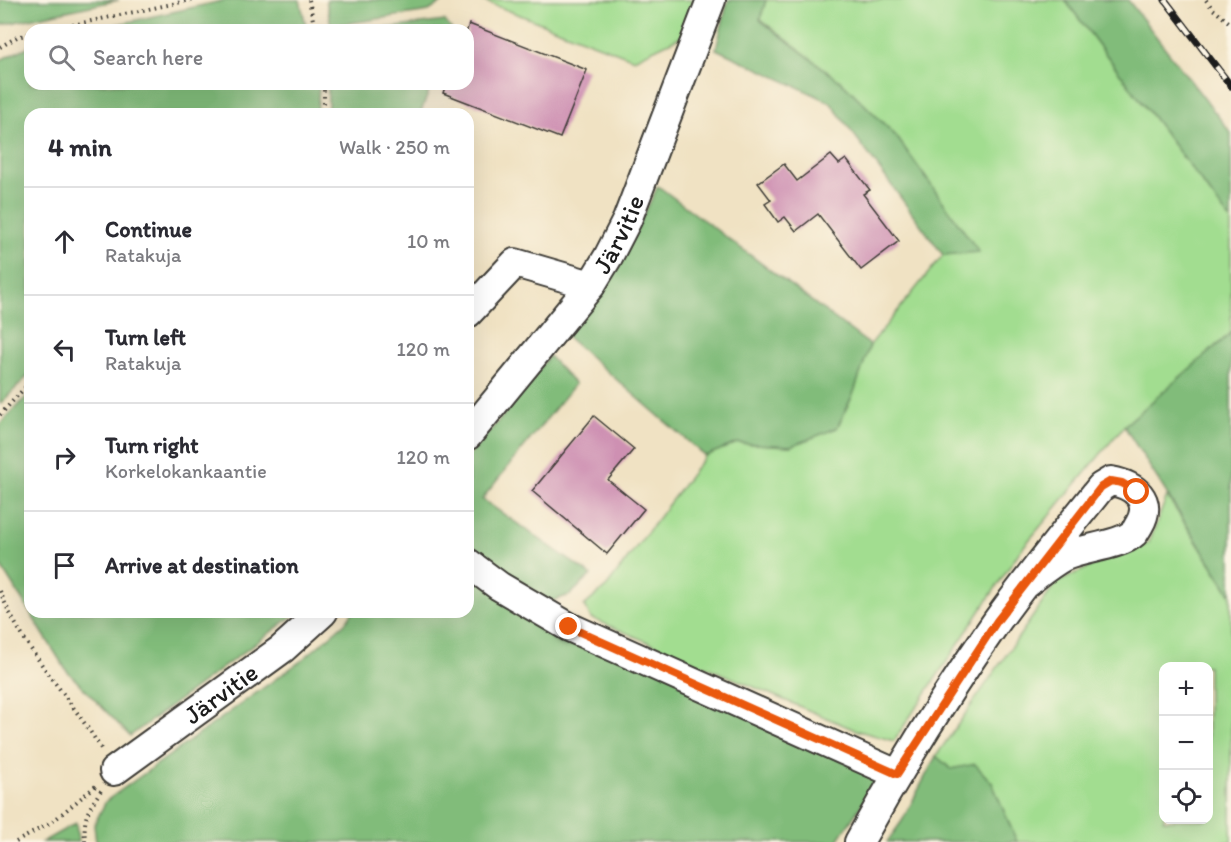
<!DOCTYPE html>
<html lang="en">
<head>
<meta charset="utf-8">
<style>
  :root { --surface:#fff; --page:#f7f7f7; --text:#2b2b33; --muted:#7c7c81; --line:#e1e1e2 }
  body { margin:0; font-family:Itim,sans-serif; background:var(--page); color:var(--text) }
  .controls { position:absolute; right:18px; bottom:18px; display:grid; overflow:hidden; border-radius:12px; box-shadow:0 6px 24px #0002 }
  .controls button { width:54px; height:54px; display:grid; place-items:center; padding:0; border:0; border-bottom:2px solid var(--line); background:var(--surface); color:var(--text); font:30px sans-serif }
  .stop { position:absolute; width:18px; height:18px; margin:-14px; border:4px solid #ea580c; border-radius:50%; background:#fff }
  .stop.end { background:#ea580c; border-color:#fff; box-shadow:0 2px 6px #0008 }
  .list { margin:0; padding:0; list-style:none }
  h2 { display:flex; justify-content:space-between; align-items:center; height:78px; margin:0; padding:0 24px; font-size:26px }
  h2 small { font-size:20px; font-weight:400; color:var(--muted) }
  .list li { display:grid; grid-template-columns:39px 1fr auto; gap:18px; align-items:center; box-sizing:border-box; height:108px; padding:0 24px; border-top:2px solid var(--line) }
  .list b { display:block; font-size:22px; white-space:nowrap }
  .list p { margin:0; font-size:20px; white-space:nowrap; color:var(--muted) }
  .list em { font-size:20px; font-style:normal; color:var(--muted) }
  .icon { flex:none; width:33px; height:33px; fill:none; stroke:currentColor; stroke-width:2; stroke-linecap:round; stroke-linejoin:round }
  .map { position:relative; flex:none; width:1231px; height:842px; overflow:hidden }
  .search { position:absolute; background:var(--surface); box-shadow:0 6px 24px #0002; left:24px; top:24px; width:450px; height:66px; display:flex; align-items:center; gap:15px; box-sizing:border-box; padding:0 21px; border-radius:18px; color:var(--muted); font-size:22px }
  .panel { position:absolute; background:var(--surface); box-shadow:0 6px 24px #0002; left:24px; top:108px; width:450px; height:510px; border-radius:18px }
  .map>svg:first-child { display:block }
  .green { fill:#a2dd90; stroke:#5f7c56; stroke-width:1.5; fill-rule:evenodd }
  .forest { fill:#81bc7a; stroke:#4e6c4b; stroke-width:1.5 }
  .building { fill:#ce90b2 }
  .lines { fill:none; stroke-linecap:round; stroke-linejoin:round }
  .minor-casing { stroke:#3c3a35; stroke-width:32 }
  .path { stroke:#3c3a35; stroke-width:4; stroke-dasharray:1.5 4.5; stroke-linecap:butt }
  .minor { stroke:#fff; stroke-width:28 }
  .rail-casing { stroke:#1c1c1c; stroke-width:7 }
  .rail { stroke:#fcf5e5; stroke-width:4.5; stroke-dasharray:14; stroke-linecap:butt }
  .route { stroke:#ea580c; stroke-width:8 }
  .labels { text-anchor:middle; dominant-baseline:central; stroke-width:6; stroke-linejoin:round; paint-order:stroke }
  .street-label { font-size:26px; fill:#1c1c1c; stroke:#fcf5e5 }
</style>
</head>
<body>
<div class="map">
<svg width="1231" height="842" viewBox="0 0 1231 842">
  <rect width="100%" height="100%" fill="#fcf5e5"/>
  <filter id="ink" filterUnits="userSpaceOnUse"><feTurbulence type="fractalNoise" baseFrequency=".0167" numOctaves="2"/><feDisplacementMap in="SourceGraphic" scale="12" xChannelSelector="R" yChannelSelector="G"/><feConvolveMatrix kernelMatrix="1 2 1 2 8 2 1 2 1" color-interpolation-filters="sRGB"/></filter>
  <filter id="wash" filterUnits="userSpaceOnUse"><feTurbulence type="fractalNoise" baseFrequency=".008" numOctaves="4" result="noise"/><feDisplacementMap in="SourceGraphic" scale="24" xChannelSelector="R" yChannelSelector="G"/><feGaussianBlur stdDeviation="1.35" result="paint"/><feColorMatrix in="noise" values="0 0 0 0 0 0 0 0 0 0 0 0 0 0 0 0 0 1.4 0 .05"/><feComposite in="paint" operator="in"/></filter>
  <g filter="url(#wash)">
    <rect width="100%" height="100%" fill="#f0e2c3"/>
    <path class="green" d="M 481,0 L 693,0 L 684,35 L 634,59 Z
      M 766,0 L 1065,0 L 1231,221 L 1231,333 L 1124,426 L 1020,551 L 894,741 L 855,730 L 591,618 L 584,606 L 607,586 L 705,456 L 737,443 L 791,446 L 837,428 L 854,392 L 870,345 L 943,255 L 978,251 L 896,136 L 845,85 L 760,19 Z
      M 1167,496 L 1231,595 L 1231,842 L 1017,842 L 992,783 L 975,765 L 951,769 L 936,756 L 1056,583 L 1104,560 L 1149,543 ZM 1164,666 L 1208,666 L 1208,820 L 1164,820 Z"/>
    <path class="forest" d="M 0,0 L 119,0 L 1,25 L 0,28 Z
      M 226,0 L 300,0 L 307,30 L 92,30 Z
      M 326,0 L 446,0 L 429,11 L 331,26 Z
      M 728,0 L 766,0 L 760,20 L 845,85 L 896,136 L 979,252 L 943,255 L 830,102 L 716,49 Z
      M 1065,0 L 1128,0 L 1231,133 L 1231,221 Z
      M 445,21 L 452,30 L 373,30 Z
      M 30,46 L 30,84 L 319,84 L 317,114 L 30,114 L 30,374 L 0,404 L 0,60 Z
      M 328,84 L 432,84 L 420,114 L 328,114 Z
      M 658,186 L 870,345 L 854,392 L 837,428 L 791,446 L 737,443 L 705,456 L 566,336 L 615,273 Z
      M 1231,333 L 1231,595 L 1124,426 Z
      M 549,356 L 575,384 L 482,499 L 591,575 L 570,595 L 549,602 L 468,543 L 468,456 L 507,411 Z
      M 30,393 L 30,612 L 298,612 L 130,736 L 66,670 L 0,565 L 0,424 Z
      M 468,573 L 857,768 L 876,783 L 837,842 L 96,842 L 94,825 L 106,801 L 302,660 L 345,623 L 353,612 L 468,612 Z
      M 936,756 L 951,769 L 975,764 L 992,783 L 1017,842 L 887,842 L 902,821 Z
      M 76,823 L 78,842 L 42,842 Z"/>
    <g id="blocks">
      <path class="building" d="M 469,24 L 587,70 L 560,138 L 443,93 L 446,84 L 468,84 L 467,30 Z
        M 831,155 L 839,164 L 846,159 L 870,190 L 863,194 L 899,241 L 861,270 L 818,214 L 796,231 L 785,217 L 778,222 L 765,204 L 771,200 L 758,183 L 784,164 L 797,181 Z
        M 594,416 L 634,449 L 608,480 L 644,509 L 607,554 L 532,491 Z"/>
    </g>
  </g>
  <g filter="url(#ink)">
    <use href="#blocks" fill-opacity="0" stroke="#3c3a35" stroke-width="1.5"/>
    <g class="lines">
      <g class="minor-casing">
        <g id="minor">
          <path d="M 468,313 L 515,263 L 591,285"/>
          <path id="s1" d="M 468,435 L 591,285 L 608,257 L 627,220 L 711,0"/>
          <path d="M 468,563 L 499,586 L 569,627 L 897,774"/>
          <path id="s2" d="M 114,771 L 282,649 L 323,612"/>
          <path d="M 859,842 C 901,766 947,692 997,621 C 1030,575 1066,531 1101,487 L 1111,481 C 1134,485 1154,500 1139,525 C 1137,528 1136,531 1134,533 C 1120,546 1081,548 1063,557 C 1050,564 1037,575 1025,584"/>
        </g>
      </g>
      <path class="path" d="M 309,0 L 315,30
        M 1206,0 L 1213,9 L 1231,24
        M 49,30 L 191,0
        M 0,47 L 17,37 L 30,34
        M 324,84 L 324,114
        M 0,415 L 30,382
        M 0,591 C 23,651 71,697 103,752
        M 16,842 L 52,822 L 98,784
        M 85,842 C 83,816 88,810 102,789"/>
      <use href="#minor" class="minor"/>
      <g class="rail-casing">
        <path id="rail" d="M 1165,0 L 1231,86"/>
      </g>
      <use href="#rail" class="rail"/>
    </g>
  </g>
  <g class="lines" filter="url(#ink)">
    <path class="route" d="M 569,627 L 897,774 L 997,621 L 1101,487 L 1111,481 L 1122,483 L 1137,492"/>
  </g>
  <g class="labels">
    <g class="street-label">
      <text stroke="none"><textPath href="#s1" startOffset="252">Järvitie</textPath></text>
      <text stroke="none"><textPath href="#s2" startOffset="132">Järvitie</textPath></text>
    </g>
  </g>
</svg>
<div class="controls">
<button>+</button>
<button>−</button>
<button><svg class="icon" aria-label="locate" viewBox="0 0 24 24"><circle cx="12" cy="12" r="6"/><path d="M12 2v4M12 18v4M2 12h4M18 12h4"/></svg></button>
</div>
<div class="stop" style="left:1137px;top:492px"></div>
<div class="stop end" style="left:569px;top:627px"></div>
<div class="search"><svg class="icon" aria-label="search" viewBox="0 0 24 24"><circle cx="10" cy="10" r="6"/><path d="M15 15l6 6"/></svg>Search here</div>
<section class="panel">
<h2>4 min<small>Walk · 250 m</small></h2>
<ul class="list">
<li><svg class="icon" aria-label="ahead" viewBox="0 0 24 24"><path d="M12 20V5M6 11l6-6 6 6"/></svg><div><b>Continue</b><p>Ratakuja</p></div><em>10 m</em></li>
<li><svg class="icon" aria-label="left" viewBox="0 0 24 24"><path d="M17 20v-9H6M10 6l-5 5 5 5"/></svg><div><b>Turn left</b><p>Ratakuja</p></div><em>120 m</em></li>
<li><svg class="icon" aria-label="right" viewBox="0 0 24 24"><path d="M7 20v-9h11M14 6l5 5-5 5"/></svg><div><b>Turn right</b><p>Korkelokankaantie</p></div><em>120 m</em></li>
<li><svg class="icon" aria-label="arrive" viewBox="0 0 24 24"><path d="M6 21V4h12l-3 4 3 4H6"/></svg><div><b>Arrive at destination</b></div></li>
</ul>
</section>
</div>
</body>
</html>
